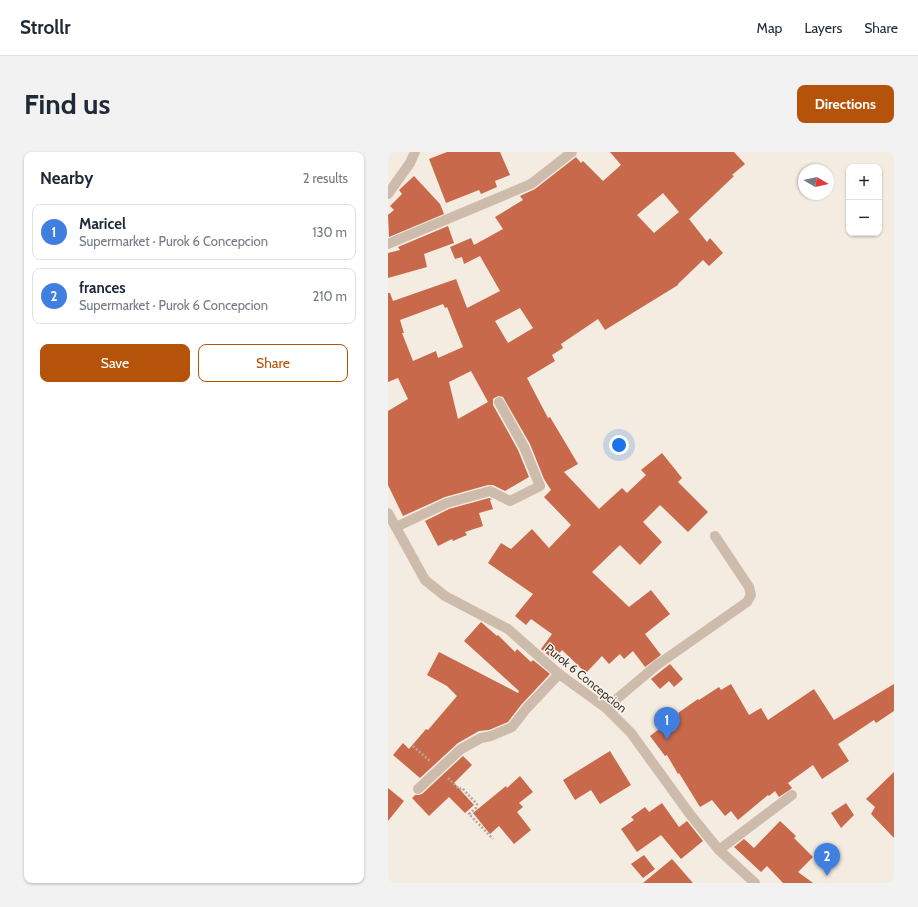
<!DOCTYPE html>
<html lang="en">
<head>
<meta charset="utf-8">
<style>
  :root { --surface:#fff; --page:#f2f2f3; --text:#1f2937; --muted:#747a83; --line:#e0e1e3; --accent:#b45309 }
  body { margin:0; font-family:Cabin,sans-serif; background:var(--page); color:var(--text) }
  .controls { position:absolute; right:12px; top:12px; display:grid; overflow:hidden; border-radius:8px; box-shadow:0 1px 3px #0004 }
  .controls button { width:36px; height:36px; display:grid; place-items:center; padding:0; border:0; border-bottom:1px solid var(--line); background:var(--surface); color:var(--text); font:20px sans-serif }
  .compass { position:absolute; left:410px; top:12px; width:36px; height:36px; border-radius:50%; background:var(--surface); box-shadow:0 1px 3px #0004; rotate:99deg }
  .you { position:absolute; left:231px; top:293px; width:14px; height:14px; margin:-10px; border:3px solid #fff; border-radius:50%; background:#1a73e8; box-shadow:0 0 0 6px #1a73e833 }
  .badge { display:grid; place-items:center; width:26px; height:26px; border-radius:50%; background:var(--accent); color:#fff; font-size:13px; font-weight:700 }
  .pin { position:absolute; translate:-50% -33px; filter:drop-shadow(0 1px 2px #0008) }
  .pin::after { content:''; position:absolute; top:21px; width:14px; height:12px; background:inherit; clip-path:polygon(0 0,100% 0,50% 100%) }
  .list { margin:0; padding:0; list-style:none }
  h2 { display:flex; justify-content:space-between; align-items:center; height:52px; margin:0; padding:0 16px; font-size:17px }
  h2 small { font-size:13px; font-weight:400; color:var(--muted) }
  .list li { display:grid; grid-template-columns:26px 1fr auto; gap:12px; align-items:center; box-sizing:border-box; height:56px; margin:0 8px 8px; padding:0 8px; border:1px solid var(--line); border-radius:8px }
  .list b { display:block; font-size:15px; white-space:nowrap }
  .list p { margin:0; font-size:13px; white-space:nowrap; color:var(--muted) }
  .list em { font-size:13px; font-style:normal; color:var(--muted) }
  .actions { display:flex; gap:8px; padding:12px 16px }
  .actions a { flex:1; padding:9px 0; border:1px solid var(--accent); border-radius:8px; text-align:center; font-size:14px; color:var(--accent) }
  .actions .main { background:var(--accent); color:#fff }
  .map { position:relative; flex:none; width:506px; height:731px; overflow:hidden; border-radius:8px }
  header { display:flex; align-items:center; gap:24px; box-sizing:border-box; height:56px; padding:0 20px; background:var(--surface); border-bottom:1px solid var(--line) }
  header strong { font-size:19px }
  nav { display:flex; gap:22px; margin-inline-start:auto; font-size:14px }
  .intro { display:flex; align-items:center; justify-content:space-between; box-sizing:border-box; height:96px; padding:0 24px }
  h1 { margin:0; font-size:28px }
  .button { padding:10px 18px; border-radius:8px; background:var(--accent); color:#fff; font-size:14px; font-weight:700 }
  main { display:flex; gap:24px; padding:0 24px }
  aside { flex:1; background:var(--surface); border-radius:8px; box-shadow:0 1px 3px #0004 }
  .map>svg:first-child { display:block }
  .building { fill:#c8694b; fill-rule:evenodd }
  .lines { fill:none; stroke-linecap:round; stroke-linejoin:round }
  .path { stroke:#b9a596; stroke-width:2.5; stroke-dasharray:2 2; stroke-linecap:butt }
  .minor { stroke:#cdbbac; stroke-width:10 }
  .tertiary { stroke:#cdbbac; stroke-width:10 }
  .labels { text-anchor:middle; dominant-baseline:central; stroke-width:3; stroke-linejoin:round; paint-order:stroke }
  .street-label { font-size:12px; fill:#3b302b; stroke:#fbf5ee }
</style>
</head>
<body>
<header>
<strong>Strollr</strong>
<nav><a>Map</a><a>Layers</a><a>Share</a></nav>
</header>
<div class="intro"><h1>Find us</h1><a class="button">Directions</a></div>
<main>
<aside>
<h2>Nearby<small>2 results</small></h2>
<ul class="list">
<li><span class="badge" style="background:#3f7fe0">1</span><div><b>Maricel</b><p>Supermarket · Purok 6 Concepcion</p></div><em>130 m</em></li>
<li><span class="badge" style="background:#3f7fe0">2</span><div><b>frances</b><p>Supermarket · Purok 6 Concepcion</p></div><em>210 m</em></li>
</ul>
<div class="actions"><a class="main">Save</a><a>Share</a></div>
</aside>
<div class="map">
<svg width="506" height="731" viewBox="0 0 506 731">
  <rect width="100%" height="100%" fill="#f4ebe1"/>
  <path class="building" d="M 59,0 L 112,0 L 122,23 L 107,29 L 109,35 L 93,42 L 91,38 L 58,51 L 41,7 Z
    M 222,0 L 346,0 L 357,12 L 344,23 L 346,24 L 301,67 L 319,90 L 322,86 L 335,101 L 321,114 L 315,108 L 290,132 L 290,133 L 217,178 L 210,167 L 173,192 L 175,196 L 164,203 L 167,209 L 139,226 L 160,266 L 162,265 L 190,312 L 176,320 L 211,357 L 234,336 L 239,341 L 258,323 L 253,318 L 274,301 L 294,326 L 290,330 L 320,360 L 300,380 L 272,353 L 255,370 L 274,390 L 252,413 L 232,393 L 204,420 L 241,455 L 263,438 L 282,462 L 257,482 L 273,503 L 257,515 L 245,499 L 236,507 L 232,502 L 221,512 L 214,504 L 198,521 L 174,498 L 166,508 L 153,497 L 164,482 L 143,467 L 138,473 L 127,464 L 145,442 L 100,411 L 113,391 L 123,397 L 144,377 L 161,396 L 183,373 L 156,345 L 163,338 L 156,327 L 142,292 L 115,245 L 111,244 L 108,245 L 105,247 L 105,253 L 130,298 L 141,325 L 117,339 L 105,333 L 100,333 L 57,345 L 15,364 L 0,333 L 0,259 L 20,247 L 10,226 L 0,230 L 0,141 L 2,141 L 5,149 L 68,127 L 79,156 L 112,139 L 92,104 L 76,112 L 74,105 L 67,107 L 62,95 L 83,86 L 86,93 L 115,77 L 107,65 L 135,48 L 132,44 L 147,37 L 188,5 L 193,11 L 195,9 L 215,29 L 233,13 ZM 275,41 L 291,60 L 266,81 L 249,63 ZM 55,152 L 57,156 L 59,155 L 75,195 L 50,206 L 48,199 L 25,209 L 14,181 L 16,181 L 12,168 ZM 132,156 L 145,176 L 120,191 L 107,169 ZM 83,219 L 100,250 L 70,267 L 61,230 Z
    M 26,24 L 52,52 L 56,62 L 1,85 L 0,63 L 6,58 L 2,54 L 14,42 L 11,38 Z
    M 60,74 L 66,91 L 36,102 L 39,115 L 0,126 L 0,101 L 12,98 L 10,95 Z
    M 101,346 L 104,347 L 102,348 L 105,357 L 91,361 L 95,374 L 77,380 L 79,383 L 65,389 L 64,387 L 50,394 L 37,369 L 61,357 Z
    M 93,470 L 109,484 L 110,483 L 127,500 L 129,497 L 143,510 L 145,508 L 162,522 L 133,553 L 120,570 L 101,578 L 91,579 L 70,591 L 32,626 L 5,603 L 15,591 L 21,597 L 38,577 L 40,578 L 69,544 L 59,534 L 39,523 L 51,500 L 130,541 L 131,539 L 76,489 Z
    M 282,512 L 295,527 L 286,535 L 281,529 L 272,537 L 263,527 Z
    M 343,532 L 361,563 L 373,556 L 380,568 L 426,537 L 446,568 L 506,532 L 506,559 L 488,571 L 486,568 L 450,592 L 461,609 L 434,627 L 425,613 L 400,631 L 404,636 L 403,637 L 391,645 L 387,639 L 381,644 L 380,643 L 350,668 L 343,659 L 337,664 L 324,648 L 312,655 L 291,621 L 290,622 L 279,603 L 277,604 L 262,584 L 291,562 L 290,561 L 310,547 L 311,548 L 331,535 L 333,538 Z
    M 222,599 L 243,633 L 212,652 L 203,638 L 187,648 L 175,628 Z
    M 75,604 L 84,613 L 66,631 L 86,653 L 77,661 L 61,645 L 41,664 L 24,646 L 27,643 L 31,643 L 34,642 Z
    M 506,620 L 506,686 L 483,662 L 487,655 L 478,647 Z
    M 132,624 L 145,640 L 131,651 L 135,655 L 129,660 L 143,678 L 126,692 L 111,674 L 102,682 L 85,661 L 118,634 L 119,636 Z
    M 0,636 L 16,649 L 0,669 Z
    M 274,651 L 291,675 L 299,669 L 315,689 L 293,707 L 273,683 L 249,700 L 233,677 L 246,668 L 243,665 L 257,655 L 261,660 Z
    M 458,651 L 466,663 L 453,676 L 443,661 Z
    M 392,669 L 408,684 L 406,686 L 425,705 L 410,720 L 425,731 L 395,731 L 379,714 L 373,720 L 346,695 L 356,687 L 366,696 Z
    M 256,703 L 267,717 L 255,726 L 243,712 Z
    M 284,707 L 305,731 L 255,731 Z"/>
  <g class="lines">
    <path class="path" d="M 25,594 L 43,610
      M 60,626 L 71,637 L 74,636 L 89,652 L 88,656 L 81,662 L 105,687"/>
    <path class="minor" d="M 0,92 L 143,32 L 184,0
      M 8,375 L 59,351 L 102,339 L 122,349 L 152,334 L 136,295 L 111,250
      M 218,556 L 269,513 L 359,450 L 363,443 L 361,435 L 327,384
      M 30,637 L 73,597 L 93,586 L 103,584 L 124,575 L 138,557 L 171,522
      M 331,698 L 404,643"/>
    <path class="tertiary" d="M 0,42 L 22,11 L 27,0
      M 0,361 L 37,428 L 57,444 L 120,477 L 171,522 L 218,556 L 243,581 L 301,661 L 331,698 L 367,731"/>
  </g>
  <g class="labels">
    <g class="street-label">
      <text transform="translate(198 526) rotate(39)">Purok 6 Concepcion</text>
    </g>
  </g>
</svg>
<div class="controls">
<button>+</button>
<button>−</button>
</div>
<svg class="compass" viewBox="-18 -18 36 36"><path d="M0-13l5 13h-10z" fill="#e53935"/><path d="M0 13l5-13h-10z" fill="#747a83"/></svg>
<div class="you"></div>
<div class="pin badge" style="left:279px;top:588px;background:#3f7fe0">1</div>
<div class="pin badge" style="left:439px;top:724px;background:#3f7fe0">2</div>
</div>
</main>
</body>
</html>
